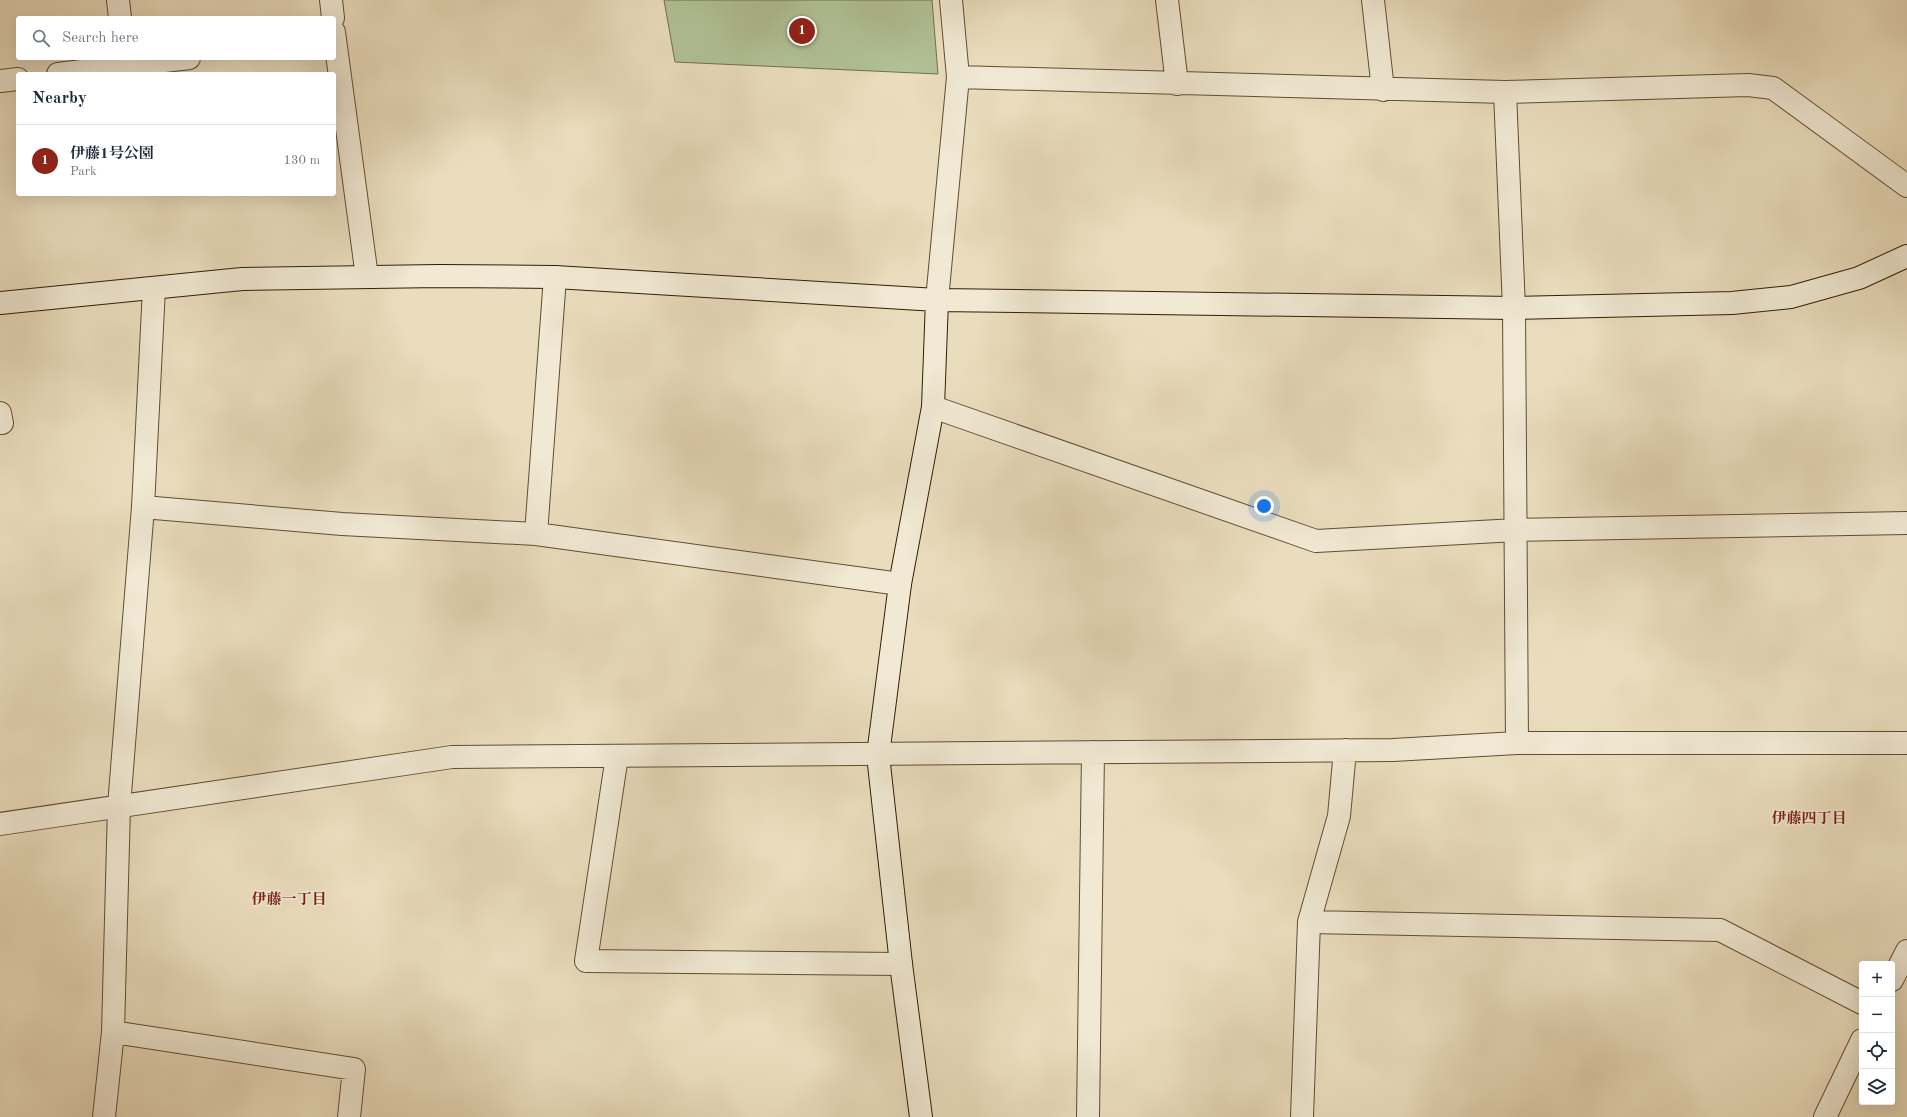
<!DOCTYPE html>
<html lang="en">
<head>
<meta charset="utf-8">
<style>
  :root { --surface:#fff; --page:#f2f2f3; --text:#1f2937; --muted:#747a83; --line:#e0e1e3; --accent:#8f2418 }
  body { margin:0; font-family:"Old Standard TT","Noto Serif JP",serif; background:var(--page); color:var(--text) }
  .controls { position:absolute; right:12px; bottom:12px; display:grid; overflow:hidden; border-radius:4px; box-shadow:0 4px 16px #0002 }
  .controls button { width:36px; height:36px; display:grid; place-items:center; padding:0; border:0; border-bottom:1px solid var(--line); background:var(--surface); color:var(--text); font:20px sans-serif }
  .you { position:absolute; left:1264px; top:506px; width:14px; height:14px; margin:-10px; border:3px solid #fff; border-radius:50%; background:#1a73e8; box-shadow:0 0 0 6px #1a73e833 }
  .badge { display:grid; place-items:center; width:26px; height:26px; border-radius:50%; background:var(--accent); color:#fff; font-size:13px; font-weight:700 }
  .pin { position:absolute; translate:-50% -50%; border:2px solid #fff; box-shadow:0 1px 4px #0006 }
  .list { margin:0; padding:0; list-style:none }
  h2 { display:flex; justify-content:space-between; align-items:center; height:52px; margin:0; padding:0 16px; font-size:17px }
  h2 small { font-size:13px; font-weight:400; color:var(--muted) }
  .list li { display:grid; grid-template-columns:26px 1fr auto; gap:12px; align-items:center; box-sizing:border-box; height:72px; padding:0 16px; border-top:1px solid var(--line) }
  .list b { display:block; font-size:15px; white-space:nowrap }
  .list p { margin:0; font-size:13px; white-space:nowrap; color:var(--muted) }
  .list em { font-size:13px; font-style:normal; color:var(--muted) }
  .icon { flex:none; width:22px; height:22px; fill:none; stroke:currentColor; stroke-width:2; stroke-linecap:round; stroke-linejoin:round }
  .map { position:relative; flex:none; width:1907px; height:1117px; overflow:hidden }
  .search { position:absolute; background:var(--surface); box-shadow:0 4px 16px #0002; left:16px; top:16px; width:320px; height:44px; display:flex; align-items:center; gap:10px; box-sizing:border-box; padding:0 14px; border-radius:4px; color:var(--muted); font-size:15px }
  .panel { position:absolute; background:var(--surface); box-shadow:0 4px 16px #0002; left:16px; top:72px; width:320px; height:124px; border-radius:4px }
  .map>svg:first-child { display:block }
  .green { fill:#b1c296; stroke:#72704d }
  .lines { fill:none; stroke-linecap:round; stroke-linejoin:round }
  .street-casing { stroke:#614d32; stroke-width:24 }
  .secondary-casing { stroke:#331d04; stroke-width:24 }
  .street { stroke:#f1e9d4; stroke-width:22 }
  .secondary { stroke:#f1e9d4; stroke-width:22 }
  .labels { text-anchor:middle; dominant-baseline:central; stroke-width:3; stroke-linejoin:round; paint-order:stroke }
  .neighbourhood-label { font-size:15px; font-weight:bold; fill:#7a1f14; stroke:#f1e9d4 }
</style>
</head>
<body>
<div class="map">
<svg width="1907" height="1117" viewBox="0 0 1907 1117">
  <rect width="100%" height="100%" fill="#eaddbd"/>
  <filter id="stains"><feTurbulence type="fractalNoise" baseFrequency=".005" numOctaves="4"/><feColorMatrix values="0 0 0 0 .2 0 0 0 0 .09 0 0 0 0 .02 0 0 0 .5 -.17"/></filter>
  <radialGradient id="worn" r=".72"><stop offset=".6" stop-color="#630" stop-opacity="0"/><stop offset="1" stop-color="#630" stop-opacity=".3"/></radialGradient>
  <path class="green" d="M 664,0 L 932,0 L 938,74 L 675,62 Z"/>
  <g class="lines">
    <g class="street-casing">
      <path id="street" d="M 118,0 L 120,18
        M 331,0 L 333,18
        M 1167,0 L 1177,84
        M 1373,0 L 1383,90
        M 334,32 L 367,277
        M 58,74 L 189,58
        M 958,77 L 1505,92 L 1748,85 L 1773,88 L 1907,186
        M 0,81 L 18,79
        M 1505,92 L 1514,308 L 1517,743
        M 937,300 L 958,77 L 951,0
        M 933,407 L 1316,541 L 1516,530 L 1907,523
        M 0,413 L 2,423 L 0,423
        M 143,507 L 342,524 L 536,534 L 900,584
        M 536,534 L 555,277
        M 617,756 L 586,961 L 901,964
        M 0,824 L 452,757 L 1393,750 L 1517,743 L 1907,743
        M 1309,922 L 1720,930 L 1862,1003
        M 1892,980 L 1907,951
        M 113,1032 L 354,1069 L 349,1117
        M 104,1117 L 113,1032 L 119,806 L 143,507 L 154,288
        M 1088,1117 L 1093,752
        M 1302,1117 L 1309,922 L 1339,816 L 1345,750
        M 1825,1117 L 1862,1040"/>
    </g>
    <g class="secondary-casing">
      <path id="secondary" d="M 0,303 L 242,279 L 439,276 L 555,277 L 937,300 L 1514,308 L 1732,303 L 1791,297 L 1859,278 L 1907,256
        M 921,1117 L 901,964 L 878,755 L 900,584 L 933,407 L 937,300"/>
    </g>
    <use href="#street" class="street"/>
    <use href="#secondary" class="secondary"/>
  </g>
  <g class="labels">
    <g class="neighbourhood-label">
      <text x="1809" y="819">伊藤四丁目</text>
      <text x="289" y="900">伊藤一丁目</text>
    </g>
  </g>
  <rect width="100%" height="100%" filter="url(#stains)"/>
  <rect width="100%" height="100%" fill="url(#worn)"/>
</svg>
<div class="controls">
<button>+</button>
<button>−</button>
<button><svg class="icon" aria-label="locate" viewBox="0 0 24 24"><circle cx="12" cy="12" r="6"/><path d="M12 2v4M12 18v4M2 12h4M18 12h4"/></svg></button>
<button><svg class="icon" aria-label="layers" viewBox="0 0 24 24"><path d="M12 4l9 5-9 5-9-5zM3 14l9 5 9-5"/></svg></button>
</div>
<div class="you"></div>
<div class="pin badge" style="left:802px;top:31px">1</div>
<div class="search"><svg class="icon" aria-label="search" viewBox="0 0 24 24"><circle cx="10" cy="10" r="6"/><path d="M15 15l6 6"/></svg>Search here</div>
<section class="panel">
<h2>Nearby<small></small></h2>
<ul class="list">
<li><span class="badge">1</span><div><b>伊藤1号公園</b><p>Park</p></div><em>130 m</em></li>
</ul>
</section>
</div>
</body>
</html>
